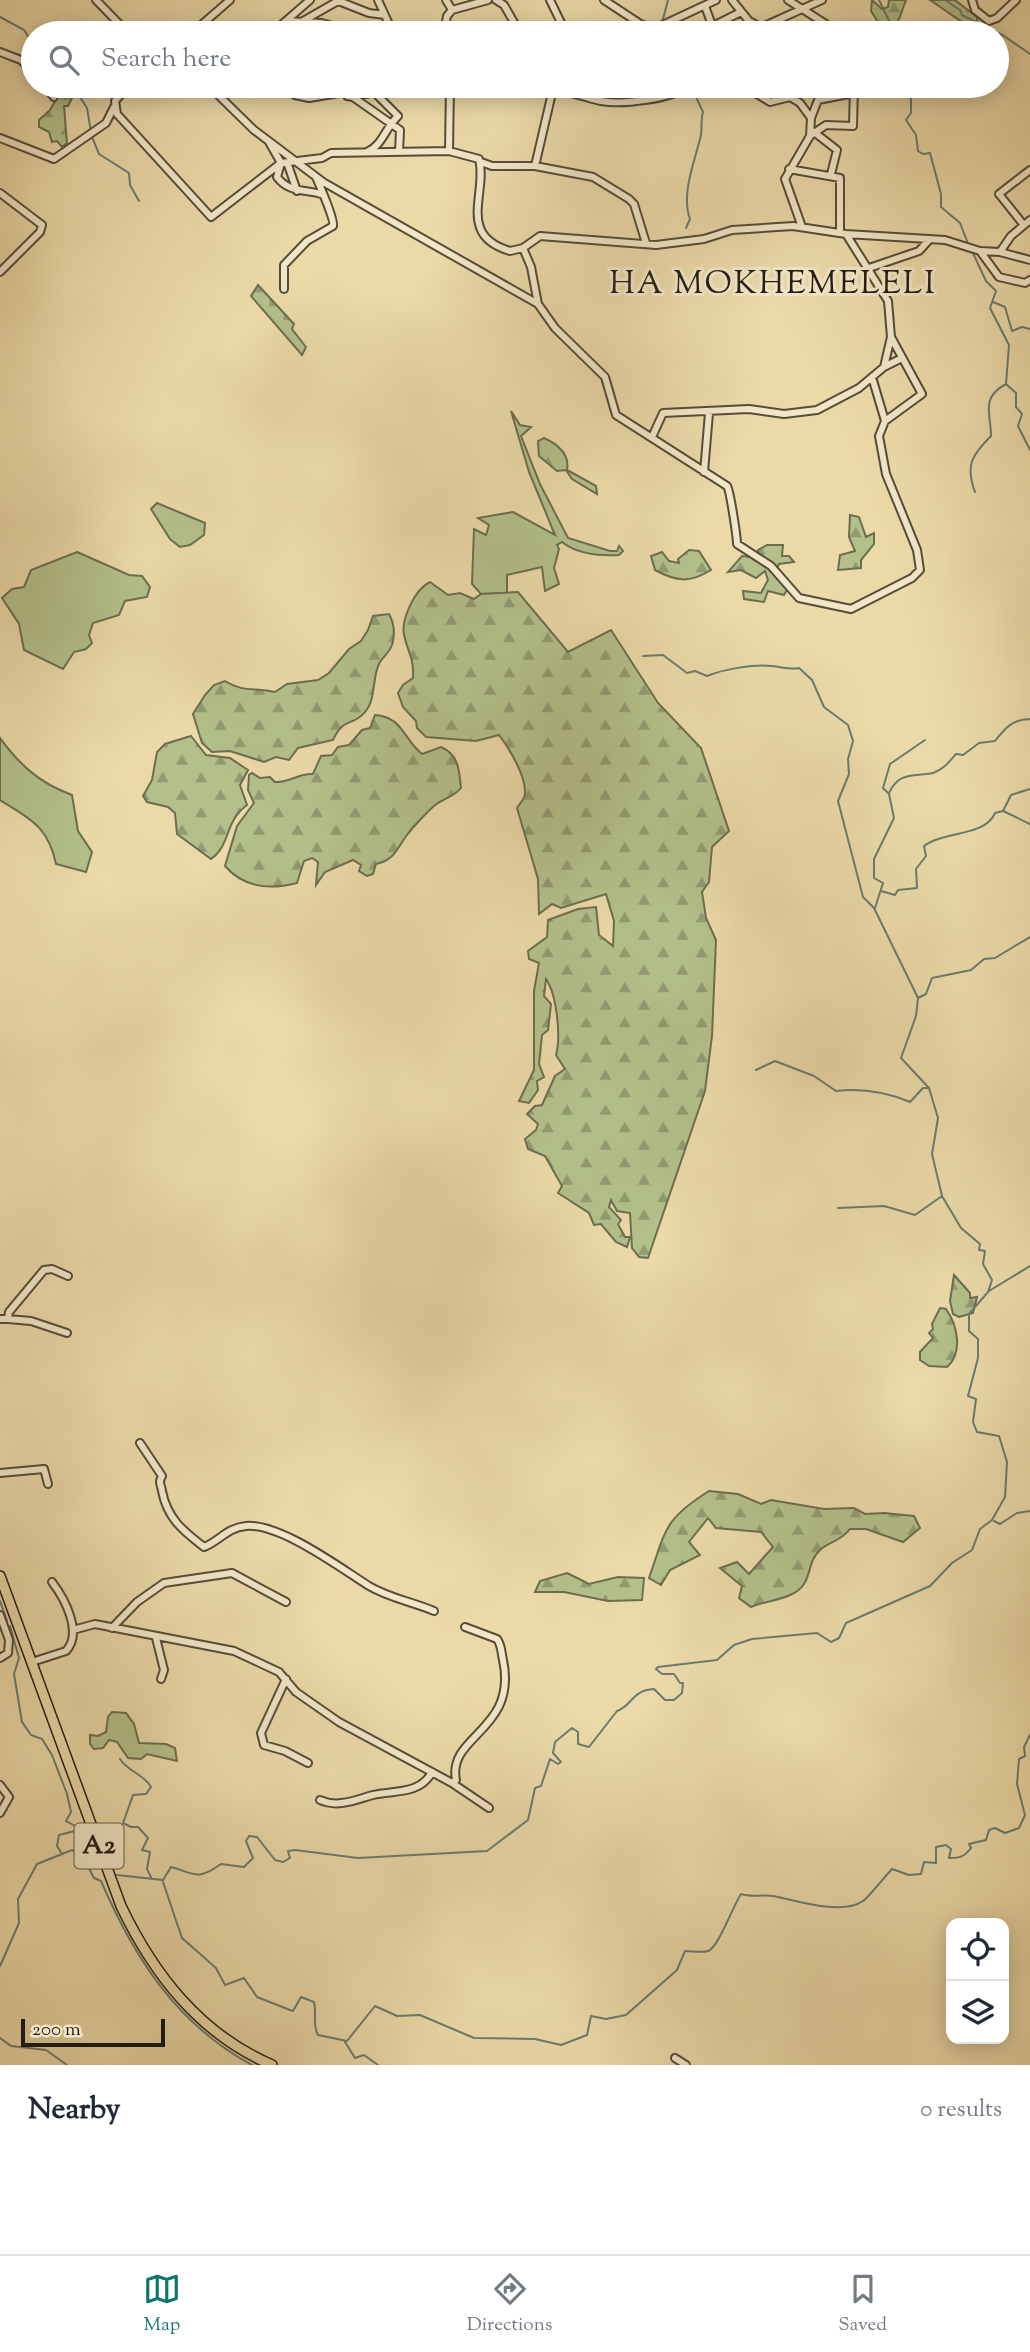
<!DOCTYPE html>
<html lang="en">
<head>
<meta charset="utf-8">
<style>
  :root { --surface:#fff; --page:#f6f6f7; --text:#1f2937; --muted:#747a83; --line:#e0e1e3; --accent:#0f766e }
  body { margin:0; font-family:"Sorts Mill Goudy",serif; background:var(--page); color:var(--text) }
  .controls { position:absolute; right:21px; bottom:21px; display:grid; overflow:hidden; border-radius:14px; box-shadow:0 4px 18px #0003 }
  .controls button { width:63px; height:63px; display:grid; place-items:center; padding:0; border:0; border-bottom:2px solid var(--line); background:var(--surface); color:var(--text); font:35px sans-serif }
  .scale { position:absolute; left:21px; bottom:18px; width:144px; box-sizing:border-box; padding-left:7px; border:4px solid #241d14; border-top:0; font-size:19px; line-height:24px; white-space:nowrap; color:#241d14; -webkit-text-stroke:5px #f2e6c6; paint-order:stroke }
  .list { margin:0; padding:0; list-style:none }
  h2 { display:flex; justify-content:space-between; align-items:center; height:91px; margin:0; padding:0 28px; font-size:30px }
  h2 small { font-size:23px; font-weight:400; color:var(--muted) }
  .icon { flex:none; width:38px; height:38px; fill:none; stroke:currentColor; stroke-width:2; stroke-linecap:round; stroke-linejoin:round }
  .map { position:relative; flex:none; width:1030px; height:2065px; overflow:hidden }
  .search { position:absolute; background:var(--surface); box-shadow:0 4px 18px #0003; left:21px; right:21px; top:21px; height:77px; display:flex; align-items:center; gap:18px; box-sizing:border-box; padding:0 24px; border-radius:38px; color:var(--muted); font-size:26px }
  .sheet { height:189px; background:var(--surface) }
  nav { display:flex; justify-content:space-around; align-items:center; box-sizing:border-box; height:98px; border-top:2px solid var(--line); background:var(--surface); font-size:19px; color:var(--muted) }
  nav a { display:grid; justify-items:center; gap:4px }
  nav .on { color:var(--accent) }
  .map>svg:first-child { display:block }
  .grass { fill:#b3c08a; stroke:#6c6e4f; stroke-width:2 }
  .forest { fill:url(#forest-firs); stroke:#6c6e4f; stroke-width:2 }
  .cemetery { fill:url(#cemetery-stones); stroke:#6c6e4f; stroke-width:2 }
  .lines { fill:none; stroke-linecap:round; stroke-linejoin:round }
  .stream { stroke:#6a7b70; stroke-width:2 }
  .street-casing { stroke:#564c39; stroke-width:10 }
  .primary-casing { stroke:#241d14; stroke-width:12 }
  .street { stroke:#f2e6c6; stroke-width:6 }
  .primary { stroke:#ebd9a8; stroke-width:9 }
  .labels { text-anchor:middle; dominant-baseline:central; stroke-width:6; stroke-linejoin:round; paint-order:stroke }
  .shield { fill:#f2e6c6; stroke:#625949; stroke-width:2 }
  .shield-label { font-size:26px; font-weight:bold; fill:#241d14 }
  .quarter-label { font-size:32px; letter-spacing:2px; fill:#241d14; stroke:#f2e6c6 }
</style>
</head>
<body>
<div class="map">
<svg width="1030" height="2065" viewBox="0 0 1030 2065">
  <defs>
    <pattern id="forest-firs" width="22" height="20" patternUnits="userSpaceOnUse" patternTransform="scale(1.75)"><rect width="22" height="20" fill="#b3c08a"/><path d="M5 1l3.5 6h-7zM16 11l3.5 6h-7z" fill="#919b70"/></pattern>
    <pattern id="cemetery-stones" width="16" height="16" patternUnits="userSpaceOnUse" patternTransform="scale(1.75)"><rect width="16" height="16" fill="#b3c08a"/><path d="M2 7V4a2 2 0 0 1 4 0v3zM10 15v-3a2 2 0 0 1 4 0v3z" fill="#919b70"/></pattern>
  </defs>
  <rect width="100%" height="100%" fill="#ebd9a8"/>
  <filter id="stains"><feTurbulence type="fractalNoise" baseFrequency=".00286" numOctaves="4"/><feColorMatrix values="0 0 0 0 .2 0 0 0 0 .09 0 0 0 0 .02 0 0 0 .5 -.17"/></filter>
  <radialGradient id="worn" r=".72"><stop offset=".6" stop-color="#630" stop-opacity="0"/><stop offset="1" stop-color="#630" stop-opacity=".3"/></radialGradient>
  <path class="grass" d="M 511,411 L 520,425 L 531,427 L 521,436 L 540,484 L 568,538 L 610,551 L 617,551 L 619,546 L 623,551 L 619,555 C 601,556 577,554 562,542 L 557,545 L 559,549 L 554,568 L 559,584 L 545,591 L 542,567 L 507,575 L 507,593 L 481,594 L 472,584 L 474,529 L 486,535 L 489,525 L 478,518 L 513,512 L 555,535 L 529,472 Z
    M 157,503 L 205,523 L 204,535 L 190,545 L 180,547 L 170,539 L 151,509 Z
    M 77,552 L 129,575 L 142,576 L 150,587 L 147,597 L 125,601 L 119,615 L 93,623 L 89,635 L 92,643 L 86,649 L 74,652 L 63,669 L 24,650 L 19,624 L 2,598 L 12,589 L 24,587 L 31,570 Z
    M 0,738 C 20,765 39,783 72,795 L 78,831 L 92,852 L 86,872 L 56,864 C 48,826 30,819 0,800 Z
    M 112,1712 L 126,1713 L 134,1724 L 139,1743 L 166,1744 L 175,1748 L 177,1761 L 147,1754 L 141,1759 L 128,1758 L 117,1742 L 109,1740 L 103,1748 L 94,1749 L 90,1744 L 90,1735 L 98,1736 L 106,1732 L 108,1717 Z"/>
  <path class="forest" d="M 872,0 L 882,9 L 888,7 L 889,0 L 906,0 L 896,27 L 894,24 L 878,22 L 871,11 Z
    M 930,0 L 955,0 L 977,17 L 978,33 Z
    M 66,90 L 73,96 L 68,106 L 64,106 L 67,143 L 62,147 L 57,141 L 52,142 L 49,132 L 39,127 L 39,120 L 50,110 L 61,91 Z
    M 544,438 C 557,444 570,454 567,470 L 596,486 L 597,494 L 572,479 L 566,470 L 557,471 L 539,456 L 538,441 Z
    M 850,515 L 859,517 L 866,537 L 874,533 L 874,544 L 861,560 L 861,568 L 838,570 L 840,555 L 855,551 L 849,537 Z
    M 767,545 L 783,545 L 782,556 L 789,556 L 794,562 L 779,564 L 774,575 L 788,588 L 784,595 L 768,591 L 764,602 L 744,599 L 743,591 L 761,593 L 768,580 L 765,571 L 756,578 L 741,570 L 728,572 L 742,556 L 758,558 L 758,550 Z
    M 689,550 L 699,551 L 711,570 C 690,583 677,582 655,570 L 651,556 L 662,552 L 669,561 L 679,563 L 678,559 Z
    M 430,582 L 448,595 L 460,593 L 474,599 L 481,594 L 518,592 L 568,652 L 611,630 L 658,703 L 701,748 L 729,831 L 712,847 L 709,882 L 702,892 L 706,918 L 716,940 L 712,1036 L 705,1091 L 648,1258 L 639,1257 L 632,1248 L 630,1213 L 617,1211 L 611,1200 L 609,1207 L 621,1220 L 618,1224 L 625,1237 L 630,1237 L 627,1247 L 616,1242 L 601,1224 L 594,1225 L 589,1213 L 558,1193 L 562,1186 L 545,1156 L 528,1149 L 525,1139 L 536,1130 L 538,1124 L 527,1114 L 535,1106 L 542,1105 L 555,1076 L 565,1069 L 556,1055 C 561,1037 557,995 546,979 L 544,996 L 551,1004 L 548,1030 L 542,1035 L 539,1064 L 544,1077 L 537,1081 L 538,1090 L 529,1103 L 519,1101 L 534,1070 L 534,991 L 539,963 L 529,959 L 528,951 L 547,937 L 548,920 L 578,909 L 596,907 L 599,935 L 613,946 L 614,921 L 606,894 L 561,908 L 552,904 L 539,914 L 538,879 L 517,808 C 521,802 525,799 525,793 C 526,776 509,748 499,735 L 476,741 L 426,737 L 417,728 L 416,721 L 403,707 L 398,693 L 403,685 L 413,678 C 414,657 408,653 404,635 C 401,619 415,589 430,582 Z
    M 389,614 C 394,623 395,631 393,641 C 392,652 383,655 379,664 C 372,678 376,700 365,712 C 353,727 344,716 333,740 L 298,748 L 289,760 L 276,757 L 264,762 L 230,751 L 212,752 L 202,743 L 193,714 L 205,695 L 214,685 L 225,681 C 244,693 254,687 275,692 L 287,684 L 318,680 L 329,673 L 349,649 L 361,641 L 368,630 L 373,616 Z
    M 375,715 C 403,717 403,739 422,754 L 441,747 C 459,755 459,770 461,788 C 453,798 443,798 434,806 C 427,812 413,827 407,835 C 397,848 395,860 376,864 L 373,874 L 367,876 L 359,871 L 361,865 L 353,860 L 325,872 L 316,885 L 318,862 L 312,858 L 304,861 L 297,883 C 270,890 244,888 225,866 L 237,826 L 254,803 L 248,790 L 249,775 L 252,773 L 260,778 L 270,777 L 275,782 C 290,783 298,773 313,774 L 321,756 L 332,755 L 338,747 L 349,745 L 362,730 L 370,728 Z
    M 191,736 L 206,755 L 230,758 L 248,770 L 240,785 L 247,805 C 224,822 231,845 211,859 L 177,834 L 175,813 L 168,807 L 147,802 L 143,796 L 152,780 L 157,752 L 165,744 Z
    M 954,1275 L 970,1293 L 970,1298 L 977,1297 L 973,1313 L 959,1317 L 953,1314 L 950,1301 Z
    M 940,1308 L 946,1309 C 958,1326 963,1353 947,1367 L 929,1366 L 920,1360 L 920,1352 L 933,1338 L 929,1333 L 933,1329 L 932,1324 Z
    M 709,1491 L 738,1494 L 761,1504 L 771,1500 L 824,1509 L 854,1508 L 865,1514 L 884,1513 L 914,1516 L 920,1528 L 903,1542 L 866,1529 L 850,1529 C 840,1542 830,1541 820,1550 C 809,1560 811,1573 804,1584 C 794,1600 766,1600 751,1607 L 739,1598 L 742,1586 L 720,1568 L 737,1562 L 749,1574 L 773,1547 L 761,1532 L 716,1528 L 708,1518 L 689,1542 L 700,1555 L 670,1570 L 661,1585 L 649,1578 C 666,1530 663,1520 709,1491 Z
    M 567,1573 L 589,1584 L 618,1577 L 644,1578 L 642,1600 L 608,1601 L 564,1592 L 535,1592 L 540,1581 Z"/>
  <path class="cemetery" d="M 258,285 L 294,324 L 292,329 L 306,347 L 302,355 L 251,296 Z"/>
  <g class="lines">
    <path class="stream" d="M 879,0 L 895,33
      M 945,0 L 960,10 L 962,15 L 1004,36 L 1030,54
      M 0,17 L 24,30 L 33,44
      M 662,23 L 668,0
      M 73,86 L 87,108 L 91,132
      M 911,86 L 911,113 L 906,120 L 916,135 L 918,151 L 923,154 L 930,153 L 941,194 L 941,207 L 960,223 L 969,246
      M 92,137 L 99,154 L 129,173 L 130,185 L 139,201
      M 686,228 L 690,219 C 681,195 694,163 700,139 C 703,130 700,122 703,112 L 691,86
      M 972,251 L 986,281 L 996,291 L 990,308 L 1009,345 L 1006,384 L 1016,393 L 1016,407 L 1022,414 L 1018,426 L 1030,450
      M 993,302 L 1005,307 L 1012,331 L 1022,327 L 1030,329
      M 975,492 C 965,465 972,455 991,436 C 991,414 980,398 1006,384
      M 889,793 C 899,771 914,777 933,773 C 943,770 950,761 956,754 L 963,755 L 979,743 L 995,741 C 1005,728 1013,719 1030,719
      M 1003,811 L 1011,795 L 1030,789
      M 881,891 L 895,895 L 898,890 L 917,888 L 916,869 L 926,856 L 924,846 C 943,831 985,837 995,813 L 1003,811 L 1030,824
      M 875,908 L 883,883 L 874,878 L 874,859 L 894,818 L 889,794 L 883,788 L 890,764 L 925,740
      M 918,998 L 926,994 L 932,978 L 971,970 L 984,959 L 995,958 L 1030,937
      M 756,1070 L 775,1061 L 814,1076 L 836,1091 C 862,1088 886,1092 910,1102 L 923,1088 L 929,1088
      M 838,1208 L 884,1206 L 915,1215 L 942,1196
      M 989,1291 L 1030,1266
      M 994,1521 L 1000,1524 L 1017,1513 L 1030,1511
      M 0,1601 L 7,1621
      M 10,1626 L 19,1658 L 14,1674 L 22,1722 L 31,1735 L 42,1739 L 52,1755 L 67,1794 L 71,1812 L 66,1821 L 75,1826 L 75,1831 L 59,1835 L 57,1846 L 62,1854
      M 120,1759 C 128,1772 144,1774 151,1787 L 146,1794 L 133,1795 L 123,1823 L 131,1827 L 138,1827 L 148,1838 L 142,1850 L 150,1852 L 147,1869 L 151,1877
      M 117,1875 L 163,1880 L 171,1867 C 196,1874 197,1881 221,1864 L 244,1867 L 253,1858 L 246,1841 L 249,1836 L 257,1837 L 275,1860 L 283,1862 L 290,1858 L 288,1851 L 295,1850 L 358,1858 L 487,1851 L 528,1820 L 535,1788 L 541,1786 L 550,1759 L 558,1764 L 561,1762 L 553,1753 L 555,1742 L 572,1728 L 578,1732 L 578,1744 L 589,1747 L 617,1711 C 632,1706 632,1690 654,1689 L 665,1700 L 674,1700 L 682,1693 L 683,1683 L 680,1683 L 674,1674 L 662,1674 L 656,1669 L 658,1667 L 717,1660 L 734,1645 L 752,1639 L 817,1633 L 831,1642 L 839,1638 L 846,1623 L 930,1586 L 952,1563 L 972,1550 L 980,1529 L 992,1520 L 1005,1497 L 1007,1462 L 999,1436 L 977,1432 L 973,1422 L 976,1399 L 968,1396 L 978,1358 L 978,1339 L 969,1331 L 969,1314 L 988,1292 L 992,1280 L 983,1264 L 985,1251 L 979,1250 L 980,1244 L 961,1228 L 942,1196 L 932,1154 L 938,1118 L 929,1088 L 901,1058 L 916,1016 L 918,998 L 874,908 L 863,897 L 838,801 L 849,774 L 848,759 L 853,741 L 848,725 L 824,707 L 812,680 L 799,668 C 788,670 783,667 772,666 C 754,664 724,669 707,676 L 695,671 L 687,673 L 663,655 L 643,656
      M 163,1882 L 182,1938 L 216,1968 L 225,1985 L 244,1978 L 257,1997 L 290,2010 L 293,2011 L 301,1997 L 314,2002 C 317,2014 312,2024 318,2035 L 347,2041 L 375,2006 L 397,2016 L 420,2015 L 474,2038 L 535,2039 L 561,2045 L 587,2035 L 591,2016 L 606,2019 L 626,2015 L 677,1970 L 685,1951 C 692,1951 702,1953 708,1951 C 718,1948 733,1906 741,1894 C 753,1898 762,1894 773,1896 C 795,1900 841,1916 863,1901 C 867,1899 886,1875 892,1869 L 909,1875 L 921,1874 L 924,1862 L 936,1863 L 936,1847 L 946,1845 L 951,1849 L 949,1858 C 960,1858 964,1857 971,1848 L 969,1844 L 986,1840 L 989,1830 L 995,1828 L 1005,1833 L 1019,1828 L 1025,1815 L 1017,1784 L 1019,1759 L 1025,1756 L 1024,1747 L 1030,1735
      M 0,1966 L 19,1923 L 18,1899 L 37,1864 L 72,1850 L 83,1857 L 94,1878 L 101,1881 C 134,1957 176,2024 252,2065
      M 0,2038 L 11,2046 L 46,2050 L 67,2065
      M 345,2042 L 355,2058 L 364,2055 L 378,2065"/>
    <g class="street-casing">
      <path id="street" d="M 96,0 L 128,33
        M 336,0 L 369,13 L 385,15
        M 378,0 L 393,33
        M 446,0 L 452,10 L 488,0
        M 496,0 L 504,5 L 520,33
        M 550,0 L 566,33
        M 604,0 L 642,25 L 656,28 L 716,0
        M 732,0 L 749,21 L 771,33
        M 788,0 L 840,33
        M 972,0 L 975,10 L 989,21 L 997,18 L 1016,0
        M 705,6 L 713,28
        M 288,21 L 322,23 L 356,33
        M 303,21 L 338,1
        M 299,23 L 308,33
        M 760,28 L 822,0
        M 192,33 L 230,0
        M 272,33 L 310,0
        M 444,33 L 447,16 L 452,10
        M 699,33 L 741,12
        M 745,33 L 753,25
        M 0,52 L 21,60 L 33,72
        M 45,86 L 54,97
        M 129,86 L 115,101 L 117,114 L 211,217 L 281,163 L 269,142
        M 209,86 L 254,130 L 323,182 L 538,304
        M 285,86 L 295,95 L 309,98 L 345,92 L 367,94 L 395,86
        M 744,86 L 770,102 L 790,97 L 800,103 L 811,118
        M 816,86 L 821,98
        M 347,96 L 353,97 L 400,130 L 399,152
        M 814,132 L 837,150 L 831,174
        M 811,135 L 826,125 L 853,126 L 854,86
        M 0,138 L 54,159 L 106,123 L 114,107
        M 449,151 L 450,86
        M 367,152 C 383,145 385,128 398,116 L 375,93
        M 481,162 L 492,166 L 535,166 L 552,93 C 568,89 585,98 601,101 C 622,105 672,99 688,86
        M 288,165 L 297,191
        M 535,166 L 593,177 L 629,199 L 634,204 L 646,243
        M 789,169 L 840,178 L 840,233
        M 0,193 L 42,225 L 40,232 L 0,272
        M 321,194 C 304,189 289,193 277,177 L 281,163 L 322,158 L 331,153 L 449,151 L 479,159 C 488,193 456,235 510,251 L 523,248 L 540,236 L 656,245 L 704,239 L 732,230 L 793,226 L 846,234 L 945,240 L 980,251 L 999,277 L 1025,283 L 1030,280
        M 1023,224 L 999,194 L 1030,170
        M 802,227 L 785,179 L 810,136 L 811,118 L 818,100 L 854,93
        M 523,248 L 531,267 L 538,304 L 555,328 L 605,377 L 616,415 L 727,486 C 730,490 737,537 737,544 L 771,566 L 799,598 L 851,609 L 912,578 L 920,570 L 917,550 L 886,474 L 879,436 L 885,421 L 872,377
        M 980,251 L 1000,252 L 1030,260
        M 1000,252 L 1011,236 L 1030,220
        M 869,268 L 919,251 L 930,239
        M 284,289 L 284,265 L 307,241 L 333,226 C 335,221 320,186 316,177
        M 884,367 L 902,358
        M 885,421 L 922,394 L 891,337
        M 652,437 L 663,413 L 749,409 L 784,414 L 817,410 L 859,388 L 884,367 L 891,337 L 888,301 L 846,234
        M 704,472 L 709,413
        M 0,1319 L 8,1319 L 9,1312 L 44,1270 L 52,1269 L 68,1276
        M 8,1319 L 31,1321 L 67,1333
        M 140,1443 L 162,1476 C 158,1483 161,1484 162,1491 C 167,1518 183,1531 204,1547 C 220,1541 226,1528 246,1526 C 280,1523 339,1567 369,1586 C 389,1598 413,1602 434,1611
        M 0,1473 L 44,1469 L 48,1484
        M 0,1615 L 9,1640 L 8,1653 L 0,1658
        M 112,1628 L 137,1602 L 164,1583 L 232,1573 L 286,1602
        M 73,1630 L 95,1624 L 234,1651 L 279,1672 L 296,1692 L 339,1722 L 452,1783 L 489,1808
        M 156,1638 L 164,1670 L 161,1679
        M 32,1662 L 66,1651 C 83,1633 65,1599 52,1582
        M 286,1679 L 261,1733 L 264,1745 L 285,1751 L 308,1763
        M 452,1783 L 456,1780 C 447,1735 518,1731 503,1660 C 501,1652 502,1646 497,1639 L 465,1627
        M 0,1785 L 9,1797 L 0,1813
        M 320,1800 C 338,1808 355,1800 373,1795 C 394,1790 420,1795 432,1772
        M 675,2058 L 686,2065"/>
    </g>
    <g class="primary-casing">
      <path id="primary" d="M 0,1576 L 121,1906 C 154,1975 200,2034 272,2065"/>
    </g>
    <use href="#street" class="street"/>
    <use href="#primary" class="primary"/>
  </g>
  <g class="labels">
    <rect class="shield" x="74.5" y="1823.5" width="49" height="45" rx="5"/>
    <g class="shield-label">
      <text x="99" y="1846">A2</text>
    </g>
    <g class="quarter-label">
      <text x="773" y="285">HA MOKHEMELELI</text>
    </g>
  </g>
  <rect width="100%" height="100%" filter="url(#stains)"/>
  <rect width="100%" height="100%" fill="url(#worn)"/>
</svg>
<div class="controls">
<button><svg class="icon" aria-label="locate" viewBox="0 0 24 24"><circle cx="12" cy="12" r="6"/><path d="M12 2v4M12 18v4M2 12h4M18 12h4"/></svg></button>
<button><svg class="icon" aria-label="layers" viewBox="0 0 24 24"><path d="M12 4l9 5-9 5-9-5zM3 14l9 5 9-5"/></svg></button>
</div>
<div class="scale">200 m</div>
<div class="search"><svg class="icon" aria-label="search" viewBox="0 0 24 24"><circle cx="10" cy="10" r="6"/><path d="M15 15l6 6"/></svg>Search here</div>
</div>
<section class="sheet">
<h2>Nearby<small>0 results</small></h2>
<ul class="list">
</ul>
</section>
<nav>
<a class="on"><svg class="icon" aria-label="map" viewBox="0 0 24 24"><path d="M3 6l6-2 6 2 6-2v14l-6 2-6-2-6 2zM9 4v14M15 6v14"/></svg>Map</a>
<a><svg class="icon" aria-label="directions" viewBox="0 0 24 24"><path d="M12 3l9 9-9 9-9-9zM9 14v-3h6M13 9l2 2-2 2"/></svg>Directions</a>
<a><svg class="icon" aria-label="saved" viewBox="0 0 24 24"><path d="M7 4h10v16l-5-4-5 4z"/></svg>Saved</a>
</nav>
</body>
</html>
